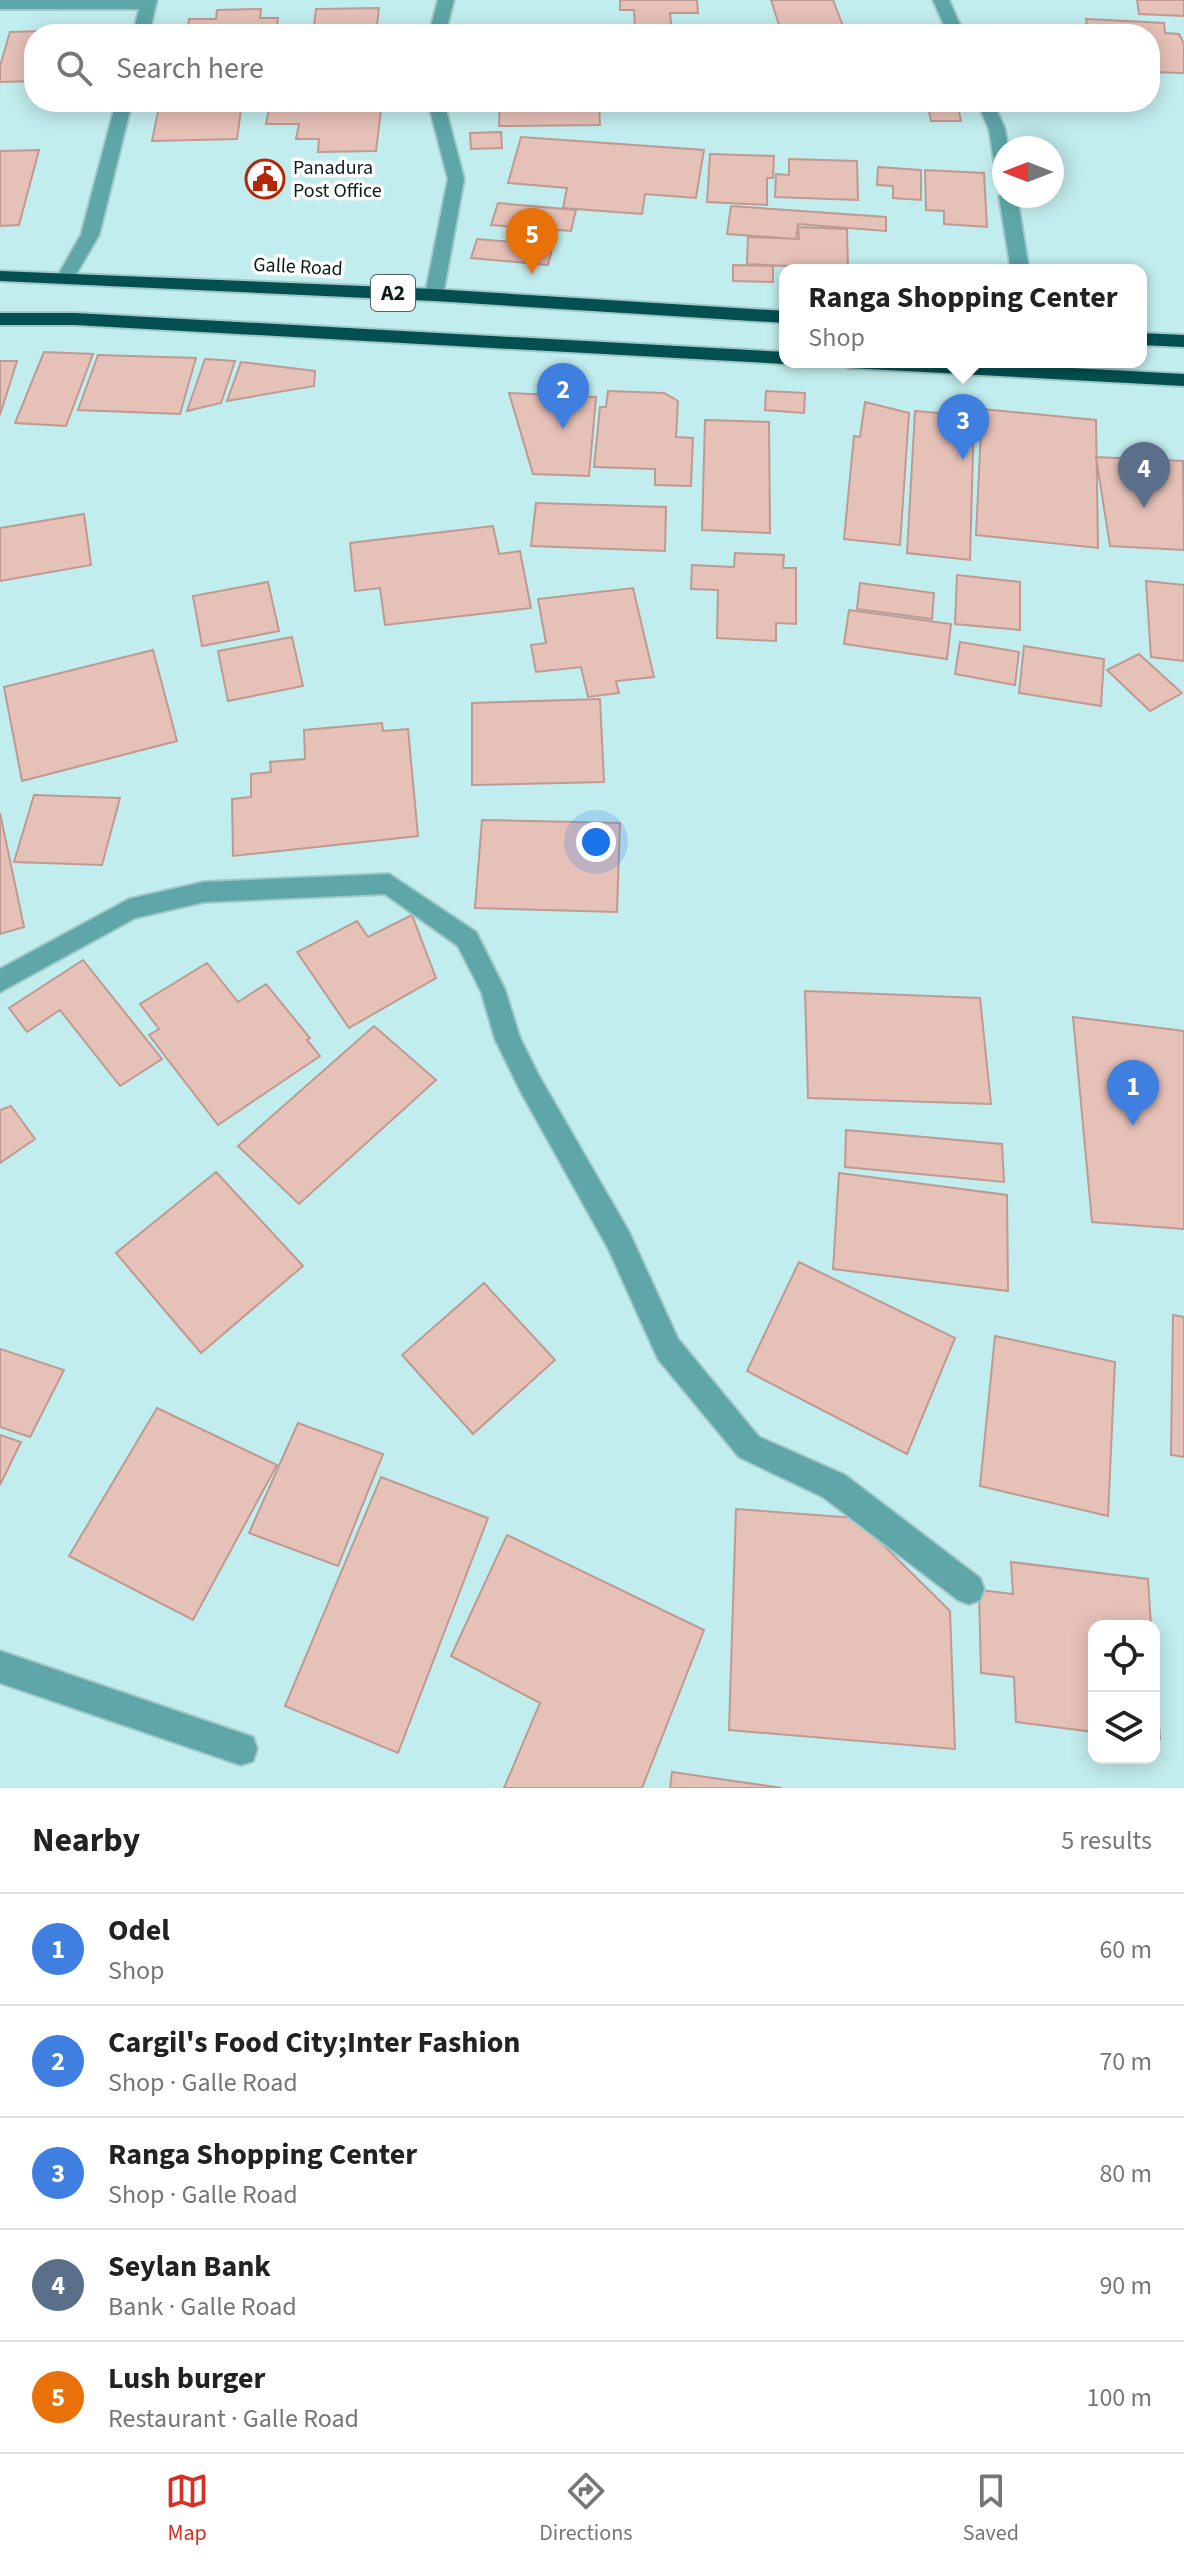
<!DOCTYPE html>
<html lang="en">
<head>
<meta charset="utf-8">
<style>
  :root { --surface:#fff; --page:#f2f2f2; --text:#222; --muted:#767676; --line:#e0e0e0; --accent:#d93025 }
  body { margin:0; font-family:"Source Sans 3",sans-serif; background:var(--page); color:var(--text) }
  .controls { position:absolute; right:24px; bottom:24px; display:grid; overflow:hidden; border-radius:16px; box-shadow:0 4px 20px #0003 }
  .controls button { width:72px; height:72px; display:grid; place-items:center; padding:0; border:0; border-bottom:2px solid var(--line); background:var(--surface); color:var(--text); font:40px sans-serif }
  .compass { position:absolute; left:992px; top:136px; width:72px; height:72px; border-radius:50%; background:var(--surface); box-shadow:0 4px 20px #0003; rotate:270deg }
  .you { position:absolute; left:596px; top:842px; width:28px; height:28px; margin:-20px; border:6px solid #fff; border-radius:50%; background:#1a73e8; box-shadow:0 0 0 12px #1a73e833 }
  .badge { display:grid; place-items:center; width:52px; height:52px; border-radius:50%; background:var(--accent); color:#fff; font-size:26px; font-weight:700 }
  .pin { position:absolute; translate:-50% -66px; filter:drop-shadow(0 2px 4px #0008) }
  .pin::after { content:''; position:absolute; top:42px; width:28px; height:24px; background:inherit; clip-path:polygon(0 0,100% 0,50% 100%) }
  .popup { position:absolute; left:779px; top:264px; width:368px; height:104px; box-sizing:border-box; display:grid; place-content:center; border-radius:16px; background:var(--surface); filter:drop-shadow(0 2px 6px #0005); font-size:26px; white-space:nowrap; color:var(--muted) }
  .popup b { font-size:30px; color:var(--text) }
  .popup::after { content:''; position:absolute; left:50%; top:100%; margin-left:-16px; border:16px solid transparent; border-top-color:var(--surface) }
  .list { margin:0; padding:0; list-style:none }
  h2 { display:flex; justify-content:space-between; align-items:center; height:104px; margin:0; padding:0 32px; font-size:34px }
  h2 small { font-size:26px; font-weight:400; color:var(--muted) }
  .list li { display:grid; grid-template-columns:52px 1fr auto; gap:24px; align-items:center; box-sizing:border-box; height:112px; padding:0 32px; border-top:2px solid var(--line) }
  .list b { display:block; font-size:30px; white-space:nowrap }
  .list p { margin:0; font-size:26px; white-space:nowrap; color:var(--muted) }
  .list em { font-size:26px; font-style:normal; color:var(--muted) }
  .icon { flex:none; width:44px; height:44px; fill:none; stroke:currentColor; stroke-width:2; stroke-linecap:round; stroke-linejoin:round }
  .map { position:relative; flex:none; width:1184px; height:1788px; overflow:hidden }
  .search { position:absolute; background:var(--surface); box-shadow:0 4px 20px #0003; left:24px; right:24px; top:24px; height:88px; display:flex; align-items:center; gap:20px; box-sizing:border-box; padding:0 28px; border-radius:32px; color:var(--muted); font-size:30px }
  .sheet { height:664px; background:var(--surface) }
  nav { display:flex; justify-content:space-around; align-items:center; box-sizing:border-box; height:112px; border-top:2px solid var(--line); background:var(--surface); font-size:22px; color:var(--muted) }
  nav a { display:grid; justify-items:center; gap:4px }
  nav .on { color:var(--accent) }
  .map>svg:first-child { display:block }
  .building { fill:#e6c1b8; stroke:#be9a92; stroke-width:2 }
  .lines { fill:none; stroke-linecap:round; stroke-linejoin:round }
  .street-casing { stroke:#a1c8c8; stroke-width:4 }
  .highway-casing { stroke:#a1c8c8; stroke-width:4 }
  .street { fill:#5ea6a8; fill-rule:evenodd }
  .highway { fill:#045051; fill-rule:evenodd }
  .labels { text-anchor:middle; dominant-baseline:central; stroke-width:7; stroke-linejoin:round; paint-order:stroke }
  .far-poi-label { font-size:20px; fill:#0c1d1d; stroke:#fff; text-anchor:start }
  .far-street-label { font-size:20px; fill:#0c1d1d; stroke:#fff }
  .shield { fill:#fff; stroke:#556161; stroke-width:2 }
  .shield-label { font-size:22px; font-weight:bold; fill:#0c1d1d }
</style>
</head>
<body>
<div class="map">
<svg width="1184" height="1788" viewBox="0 0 1184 1788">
  <rect width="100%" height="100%" fill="#c2edee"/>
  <path class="building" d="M 620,0 L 697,0 L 698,13 L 670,13 L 672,33 L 700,34 L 564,34 L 564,28 L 635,28 L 634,10 L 620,10 Z
    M 771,0 L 833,0 L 846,34 L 743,34 L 781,31 Z
    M 1137,0 L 1184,0 L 1184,16 L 1139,14 Z
    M 379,8 L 376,34 L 313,34 L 316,9 Z
    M 261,9 L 260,18 L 278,18 L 276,34 L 187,34 L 189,19 L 216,19 L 217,10 Z
    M 1086,19 L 1164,23 L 1165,33 L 1179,34 L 1184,44 L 1184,73 L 1150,72 L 1150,34 L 1088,34 Z
    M 84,30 L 83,34 L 34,34 L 34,81 L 0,82 L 0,66 L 10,32 Z
    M 160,102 L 242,102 L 237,139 L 152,141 Z
    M 303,102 L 382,102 L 376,151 L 318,152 L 319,139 L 296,139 L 299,124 L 266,124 L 270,103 Z
    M 500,102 L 599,102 L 600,125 L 499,126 Z
    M 645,102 L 716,102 L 716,109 L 646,110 Z
    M 927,102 L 957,102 L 961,121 L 931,121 Z
    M 501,132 L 502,148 L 471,149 L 470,133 Z
    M 521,137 L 704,150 L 696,198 L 645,194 L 642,214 L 563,208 L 567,188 L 508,183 Z
    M 39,150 L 19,225 L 0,226 L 0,151 Z
    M 710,154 L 774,156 L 773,178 L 767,178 L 767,205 L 707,202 Z
    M 789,159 L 857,161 L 858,200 L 775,197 L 776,174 L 789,175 Z
    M 878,167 L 921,170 L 921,200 L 893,198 L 893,186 L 877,185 Z
    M 925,170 L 984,173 L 987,227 L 944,224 L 944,211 L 926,210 Z
    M 498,203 L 576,210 L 571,231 L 491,225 Z
    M 731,206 L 886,217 L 886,231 L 798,224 L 796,239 L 727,234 Z
    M 798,227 L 847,229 L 848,269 L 747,264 L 748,237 L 799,239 Z
    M 528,235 L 555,237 L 548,265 L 471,258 L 477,239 L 527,243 Z
    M 733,265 L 773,266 L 773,282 L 733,281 Z
    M 44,352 L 93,354 L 66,426 L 15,423 Z
    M 98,355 L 196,358 L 180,414 L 78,410 Z
    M 205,359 L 235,361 L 221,403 L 187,411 Z
    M 0,361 L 17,361 L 0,415 Z
    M 241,362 L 315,371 L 314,386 L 227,401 Z
    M 608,391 L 664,393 L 678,401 L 676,437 L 693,438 L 691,486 L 655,485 L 655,469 L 594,467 L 600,407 L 606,407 Z
    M 766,391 L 805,393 L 804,413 L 765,410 Z
    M 509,393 L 596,397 L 589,476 L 533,474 Z
    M 865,402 L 909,413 L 900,545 L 844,539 L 854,436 L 860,437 Z
    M 982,409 L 1096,420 L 1098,548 L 976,535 Z
    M 915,411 L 974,416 L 970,560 L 907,553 Z
    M 705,420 L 769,422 L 770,533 L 702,530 Z
    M 1096,457 L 1183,461 L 1184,550 L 1110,546 Z
    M 536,503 L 666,507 L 665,551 L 531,546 Z
    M 84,514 L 91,565 L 0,581 L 0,528 Z
    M 493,526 L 499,554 L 520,551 L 531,608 L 385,625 L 380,588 L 355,591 L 350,543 Z
    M 735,553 L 784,555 L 783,568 L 796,568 L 796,624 L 776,623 L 776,641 L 717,638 L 718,590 L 691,589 L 692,565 L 734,567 Z
    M 957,575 L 1020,582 L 1020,630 L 955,624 Z
    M 1146,581 L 1184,585 L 1184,661 L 1151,657 Z
    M 268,582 L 279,631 L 202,646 L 193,596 Z
    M 860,583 L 934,593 L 932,619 L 857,609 Z
    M 633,588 L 654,677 L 616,681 L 619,693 L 588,697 L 581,667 L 536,672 L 531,645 L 546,643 L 538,599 Z
    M 849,610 L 951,624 L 947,659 L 844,644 Z
    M 292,637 L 303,686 L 228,701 L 218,651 Z
    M 960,642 L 1019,652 L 1015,685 L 955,674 Z
    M 1024,646 L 1104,659 L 1101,706 L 1019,693 Z
    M 153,650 L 177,741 L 22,781 L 4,687 Z
    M 1139,654 L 1182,693 L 1150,711 L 1107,670 Z
    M 600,699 L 604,782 L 472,785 L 472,703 Z
    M 382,723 L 383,731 L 408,729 L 418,836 L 233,856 L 232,799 L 251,797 L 251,774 L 271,772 L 270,762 L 305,759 L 304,730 Z
    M 34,795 L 120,798 L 102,865 L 14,862 Z
    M 0,813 L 24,927 L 0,934 Z
    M 482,820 L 620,823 L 617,912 L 475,908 Z
    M 412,915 L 436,978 L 349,1028 L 297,952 L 357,921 L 368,937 Z
    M 83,960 L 162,1059 L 120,1086 L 60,1010 L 27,1032 L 9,1008 Z
    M 207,963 L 238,1002 L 266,984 L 310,1038 L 307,1040 L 320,1056 L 218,1125 L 149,1035 L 159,1029 L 140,1004 Z
    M 805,991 L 980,998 L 991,1104 L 808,1098 Z
    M 1073,1017 L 1184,1031 L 1184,1229 L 1092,1222 Z
    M 374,1026 L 436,1080 L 299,1204 L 238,1146 Z
    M 11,1106 L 35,1139 L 0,1163 L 0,1110 Z
    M 846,1130 L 1002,1144 L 1004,1182 L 845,1167 Z
    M 216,1172 L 303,1266 L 201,1353 L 116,1253 Z
    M 839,1173 L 1007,1195 L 1008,1291 L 833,1269 Z
    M 799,1262 L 955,1338 L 907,1454 L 747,1371 Z
    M 484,1283 L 555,1360 L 473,1434 L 402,1355 Z
    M 1173,1315 L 1184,1317 L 1184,1457 L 1171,1455 Z
    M 995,1336 L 1115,1362 L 1108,1516 L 980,1486 Z
    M 0,1349 L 64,1370 L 30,1437 L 0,1427 Z
    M 157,1408 L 277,1465 L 193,1620 L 69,1556 Z
    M 298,1423 L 383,1454 L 338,1566 L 249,1533 Z
    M 0,1435 L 21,1442 L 0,1485 Z
    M 381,1477 L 488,1518 L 398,1753 L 285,1706 Z
    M 736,1509 L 856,1518 L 950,1611 L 955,1749 L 729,1730 Z
    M 507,1535 L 704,1630 L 642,1788 L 504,1788 L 540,1703 L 451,1656 Z
    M 1011,1562 L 1148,1579 L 1151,1626 L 1094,1626 L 1094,1732 L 1016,1722 L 1014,1677 L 981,1673 L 979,1590 L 1013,1594 Z
    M 1154,1661 L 1160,1739 L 1154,1739 Z
    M 672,1772 L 782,1788 L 670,1788 Z"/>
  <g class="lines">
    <g class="street-casing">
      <path id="street" d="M 0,0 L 157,0 L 149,34 L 133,34 L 139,9 L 0,9 Z
        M 438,0 L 454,0 L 445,34 L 429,34 Z
        M 933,0 L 949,0 L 964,34 L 948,34 Z
        M 116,102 L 132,102 L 99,235 L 72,281 L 60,281 L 57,277 L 81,235 Z
        M 428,102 L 444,102 L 464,179 L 443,295 L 434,301 L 425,295 L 448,179 Z
        M 977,102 L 993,102 L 1005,129 L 1008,148 L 1004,148 L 1004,179 L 996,174 L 989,129 Z
        M 1004,192 L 1004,196 L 1017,196 L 1029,270 L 1011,270 L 999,196 Z
        M 389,874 L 476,932 L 505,990 L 520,1038 L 539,1076 L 629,1232 L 678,1339 L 759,1437 L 845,1475 L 980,1578 L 984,1589 L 980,1600 L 969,1604 L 958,1600 L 823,1497 L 739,1457 L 658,1359 L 609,1250 L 521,1092 L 495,1039 L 481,991 L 458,946 L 385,894 L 204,902 L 135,918 L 0,992 L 0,969 L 129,899 L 204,882 Z
        M 0,1651 L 241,1733 L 253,1737 L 257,1749 L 253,1761 L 241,1765 L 0,1683 Z"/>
    </g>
    <g class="highway-casing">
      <path id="highway" d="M 0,271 L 434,289 L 785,311 L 785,323 L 434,301 L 0,281 Z
        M 0,313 L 75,313 L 785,352 L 785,362 L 792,362 L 785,364 L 75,325 L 0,325 Z
        M 1141,333 L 1184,335 L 1184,347 L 1141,345 Z
        M 840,362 L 961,362 L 1184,374 L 1184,386 L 849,368 Z"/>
    </g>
    <use href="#street" class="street"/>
    <use href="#highway" class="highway"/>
  </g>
  <defs>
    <g id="civic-ring" transform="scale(2)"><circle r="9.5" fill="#fff" stroke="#b32706" stroke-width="1.5"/><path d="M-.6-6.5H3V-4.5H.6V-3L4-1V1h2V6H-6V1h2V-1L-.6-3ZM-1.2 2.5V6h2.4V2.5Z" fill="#b32706"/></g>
  </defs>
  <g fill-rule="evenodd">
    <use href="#civic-ring" x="265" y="179"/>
  </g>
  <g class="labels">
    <g class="far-poi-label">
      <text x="293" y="168">Panadura<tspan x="293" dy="23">Post Office</tspan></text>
    </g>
    <g class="far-street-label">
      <text transform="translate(298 267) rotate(3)">Galle Road</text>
    </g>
    <rect class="shield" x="371" y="275" width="44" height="36" rx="6"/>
    <g class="shield-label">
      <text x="393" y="293">A2</text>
    </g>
  </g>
</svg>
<div class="controls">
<button><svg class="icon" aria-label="locate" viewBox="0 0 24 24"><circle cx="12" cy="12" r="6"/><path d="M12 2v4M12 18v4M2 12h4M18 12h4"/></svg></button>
<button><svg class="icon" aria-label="layers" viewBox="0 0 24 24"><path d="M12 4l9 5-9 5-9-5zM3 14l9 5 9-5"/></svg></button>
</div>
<svg class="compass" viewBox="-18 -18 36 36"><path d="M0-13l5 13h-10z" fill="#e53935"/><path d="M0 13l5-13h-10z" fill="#767676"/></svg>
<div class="you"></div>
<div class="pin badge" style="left:1133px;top:1126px;background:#3f7fe0">1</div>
<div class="pin badge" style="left:563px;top:429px;background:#3f7fe0">2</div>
<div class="pin badge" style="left:963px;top:460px;background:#3f7fe0">3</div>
<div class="popup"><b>Ranga Shopping Center</b>Shop</div>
<div class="pin badge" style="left:1144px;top:508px;background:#5c6f8a">4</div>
<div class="pin badge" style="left:532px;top:274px;background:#e8710a">5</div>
<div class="search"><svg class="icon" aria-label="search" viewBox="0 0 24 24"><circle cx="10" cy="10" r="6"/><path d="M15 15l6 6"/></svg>Search here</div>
</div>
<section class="sheet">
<h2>Nearby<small>5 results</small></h2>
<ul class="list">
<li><span class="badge" style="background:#3f7fe0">1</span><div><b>Odel</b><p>Shop</p></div><em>60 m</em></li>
<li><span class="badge" style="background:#3f7fe0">2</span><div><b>Cargil's Food City;Inter Fashion</b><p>Shop · Galle Road</p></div><em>70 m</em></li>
<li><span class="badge" style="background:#3f7fe0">3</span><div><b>Ranga Shopping Center</b><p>Shop · Galle Road</p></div><em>80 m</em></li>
<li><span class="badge" style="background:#5c6f8a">4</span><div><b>Seylan Bank</b><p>Bank · Galle Road</p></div><em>90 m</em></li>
<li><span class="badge" style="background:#e8710a">5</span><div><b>Lush burger</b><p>Restaurant · Galle Road</p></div><em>100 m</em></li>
</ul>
</section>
<nav>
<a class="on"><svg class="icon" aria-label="map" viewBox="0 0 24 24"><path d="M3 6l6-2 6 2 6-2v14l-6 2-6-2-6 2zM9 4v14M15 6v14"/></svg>Map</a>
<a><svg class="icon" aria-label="directions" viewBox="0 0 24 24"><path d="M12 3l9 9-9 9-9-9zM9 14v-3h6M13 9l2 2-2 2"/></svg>Directions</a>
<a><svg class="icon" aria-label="saved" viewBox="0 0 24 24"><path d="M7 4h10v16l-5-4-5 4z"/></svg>Saved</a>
</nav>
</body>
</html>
